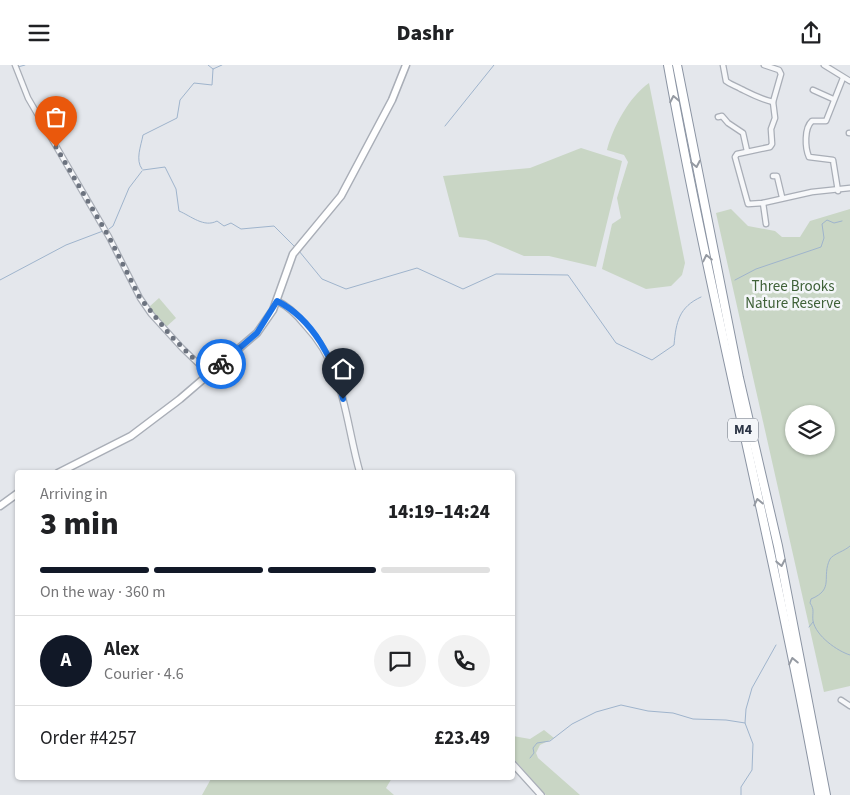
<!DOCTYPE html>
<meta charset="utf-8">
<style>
:root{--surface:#fff;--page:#f2f2f2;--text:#202124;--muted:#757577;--line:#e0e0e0;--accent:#111827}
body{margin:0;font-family:"Source Sans 3",sans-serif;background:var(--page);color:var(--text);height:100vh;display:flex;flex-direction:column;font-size:19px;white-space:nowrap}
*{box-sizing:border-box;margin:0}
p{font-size:16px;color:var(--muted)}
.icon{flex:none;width:28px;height:28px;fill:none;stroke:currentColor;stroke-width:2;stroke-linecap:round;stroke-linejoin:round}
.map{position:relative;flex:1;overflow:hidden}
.drawer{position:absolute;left:15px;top:405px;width:500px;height:310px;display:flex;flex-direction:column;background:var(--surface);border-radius:5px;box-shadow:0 1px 4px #0004}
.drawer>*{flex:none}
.buttons{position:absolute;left:785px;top:340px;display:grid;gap:10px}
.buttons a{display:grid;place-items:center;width:50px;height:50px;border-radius:50%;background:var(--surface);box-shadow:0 1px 4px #0004;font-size:25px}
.pin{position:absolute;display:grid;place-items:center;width:42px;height:42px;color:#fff;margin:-51px -21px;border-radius:50% 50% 50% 0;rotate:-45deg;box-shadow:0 0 5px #0007}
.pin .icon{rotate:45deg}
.courier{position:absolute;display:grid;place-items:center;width:50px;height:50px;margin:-25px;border:4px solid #1a73e8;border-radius:50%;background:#fff;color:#222;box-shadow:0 1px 6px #0007}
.headline em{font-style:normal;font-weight:800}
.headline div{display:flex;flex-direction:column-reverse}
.headline{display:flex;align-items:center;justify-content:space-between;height:85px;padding:0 25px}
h1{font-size:32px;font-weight:800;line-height:38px}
.bar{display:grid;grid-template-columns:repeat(4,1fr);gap:8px 5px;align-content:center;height:60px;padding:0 25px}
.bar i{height:6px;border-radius:4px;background:var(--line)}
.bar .on{background:var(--accent)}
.bar p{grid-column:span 4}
.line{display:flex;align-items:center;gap:12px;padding:0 25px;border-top:1px solid var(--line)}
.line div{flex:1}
.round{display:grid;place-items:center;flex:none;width:52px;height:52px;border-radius:26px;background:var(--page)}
header{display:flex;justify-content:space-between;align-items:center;height:65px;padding:0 25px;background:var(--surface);font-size:22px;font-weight:800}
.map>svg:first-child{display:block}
.green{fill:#c9d6c5;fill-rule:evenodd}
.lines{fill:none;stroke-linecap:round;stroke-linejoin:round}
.stream{stroke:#9fb4cc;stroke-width:1}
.minor-casing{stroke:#a9aeb7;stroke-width:7}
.tertiary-casing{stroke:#a9aeb7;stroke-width:8}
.secondary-casing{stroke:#a9aeb7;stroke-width:9}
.motorway-casing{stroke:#8b94a3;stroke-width:10}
.minor{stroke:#f7f8fa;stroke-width:4.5}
.tertiary{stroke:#f7f8fa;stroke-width:5.5}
.secondary{stroke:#fff;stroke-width:6}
.motorway{stroke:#fff;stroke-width:8}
.oneway{stroke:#959aa2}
.done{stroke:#6c737f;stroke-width:5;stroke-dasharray:0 9}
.route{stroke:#1a73e8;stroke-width:6}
.labels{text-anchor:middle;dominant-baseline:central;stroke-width:5;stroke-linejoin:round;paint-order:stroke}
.shield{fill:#f4f6f9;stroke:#676e7b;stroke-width:1}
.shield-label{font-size:14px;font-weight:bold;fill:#2b3445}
.park-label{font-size:15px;fill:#3f6138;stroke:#f4f6f9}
</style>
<header><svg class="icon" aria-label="menu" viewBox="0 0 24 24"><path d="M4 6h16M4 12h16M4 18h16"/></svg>Dashr<svg class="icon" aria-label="share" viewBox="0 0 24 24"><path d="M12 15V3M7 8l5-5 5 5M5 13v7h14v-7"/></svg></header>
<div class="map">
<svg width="850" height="730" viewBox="0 0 850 730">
<rect width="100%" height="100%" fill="#e4e7ec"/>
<g class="green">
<path d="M649,18L685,198L682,210L671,221L646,224L602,204L612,159L621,153L617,133L628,97L624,90L607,85C613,62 629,32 649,18Z"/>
<polygon points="581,83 622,96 596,202 549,191 524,191 486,175 459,172 443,111 530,103"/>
<path d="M731,144L748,161L775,166L782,172H800L810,156L850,144V621L824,627L716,148ZM794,349H826V381H794Z"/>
<polygon points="159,233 176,253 166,262 149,242"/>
<polygon points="544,665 554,673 540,680 536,688 538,693 580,730 546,730 513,693 513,671 530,674"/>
<polygon points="212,712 392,713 386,723 394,730 202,730"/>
</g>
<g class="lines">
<g class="stream">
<polyline points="208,0 213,4"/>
<polyline points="18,2 25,0"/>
<polyline points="445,61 494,0"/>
<path d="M142,104C135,95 141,81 143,70L177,53L180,35L194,18L212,20L213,4L222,0"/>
<path d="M143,105L165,102L176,124L179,146C191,151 204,163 217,156L224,161L231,158L241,164L274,161L295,182"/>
<polyline points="109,164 113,161 129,123 142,106"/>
<path d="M299,186L322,214L346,224L417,203L463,224L496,209L568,210L616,278L652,295L674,280C676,257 679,242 701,232"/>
<polyline points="0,215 66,180 103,166"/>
<polyline points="735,215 756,204 821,182 824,173 822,159 827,155 834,158 842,156"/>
<path d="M850,481C845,486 833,489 830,494C821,512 835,524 811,534L810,538C815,545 812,548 813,556C816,571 837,586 850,590"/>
<polyline points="809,562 813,557"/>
<polyline points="530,693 534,688 533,683 537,678 550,676 572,659 596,647 621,640 648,646 673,648 693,654 726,655 745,658"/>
<polyline points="741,730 741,722 752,705 753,679 745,658 746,644 752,623 776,580"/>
</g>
<defs>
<g id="minor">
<polyline points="15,0 28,33 109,172 140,233 151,249 182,283 209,309"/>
<path d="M723,0L726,16C731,20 736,21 741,24C753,30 760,34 773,37"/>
<polyline points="764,0 779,5 781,9 773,37 775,53 771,64 772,79 770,82 737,89 735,92 748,139 763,138 812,127 850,123"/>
<polyline points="824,0 850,16"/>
<polyline points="813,25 833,34"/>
<polyline points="718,52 722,51 728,58 743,68 747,86"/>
<polyline points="849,68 850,68"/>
<polyline points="773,111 777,111 782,132"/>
<path d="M838,126L833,95L809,92C805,83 804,63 812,56H826L843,13"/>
<polyline points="763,138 766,159"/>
<polyline points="841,635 850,641"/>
</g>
<g id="tertiary">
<path d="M277,236C288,241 298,251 306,261C345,302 345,356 360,408"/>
<polyline points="512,698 541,730"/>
</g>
<g id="secondary">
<polyline points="58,408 131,371 180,334 257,268 273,245 293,189 341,131 392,35 406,0"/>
<polyline points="0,441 18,428"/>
</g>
<g id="motorway">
<path d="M668,0C712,245 775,486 819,730"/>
<polyline points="677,0 739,313 778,481 826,730"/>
</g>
</defs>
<use href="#minor" class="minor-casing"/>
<use href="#tertiary" class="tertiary-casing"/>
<use href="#secondary" class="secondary-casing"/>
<use href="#motorway" class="motorway-casing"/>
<use href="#minor" class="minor"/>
<use href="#tertiary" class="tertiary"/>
<use href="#secondary" class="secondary"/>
<use href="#motorway" class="motorway"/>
</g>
<defs><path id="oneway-chevron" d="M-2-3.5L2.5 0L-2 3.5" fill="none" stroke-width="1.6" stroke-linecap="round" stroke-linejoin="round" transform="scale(1.25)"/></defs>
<g class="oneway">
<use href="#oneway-chevron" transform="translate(674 34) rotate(-101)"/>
<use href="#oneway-chevron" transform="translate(696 99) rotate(79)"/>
<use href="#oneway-chevron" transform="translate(707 193) rotate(-102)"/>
<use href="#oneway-chevron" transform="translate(758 437) rotate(-102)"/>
<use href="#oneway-chevron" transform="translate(781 498) rotate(79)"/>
<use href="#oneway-chevron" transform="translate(793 596) rotate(-102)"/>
</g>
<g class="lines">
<polyline class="done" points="56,82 109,172 140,233 171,271 209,309 221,299"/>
<path class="route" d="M221,299L257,268L277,236C313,254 335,296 343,334"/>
</g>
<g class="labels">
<rect class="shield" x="728" y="353.5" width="30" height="23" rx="4"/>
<g class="shield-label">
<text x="743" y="365">M4</text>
</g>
<g class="park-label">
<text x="793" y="221">Three Brooks<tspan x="793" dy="17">Nature Reserve</tspan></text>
</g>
</g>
</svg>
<div class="buttons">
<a><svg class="icon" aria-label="layers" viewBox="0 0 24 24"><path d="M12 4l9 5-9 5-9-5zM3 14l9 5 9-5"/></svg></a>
</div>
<div class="pin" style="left:56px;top:82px;background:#ea580c"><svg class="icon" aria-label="bag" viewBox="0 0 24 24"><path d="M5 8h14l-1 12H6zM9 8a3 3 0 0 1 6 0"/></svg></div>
<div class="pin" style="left:343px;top:334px;background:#1f2937"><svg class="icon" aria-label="home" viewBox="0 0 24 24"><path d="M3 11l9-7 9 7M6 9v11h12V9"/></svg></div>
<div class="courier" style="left:221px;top:299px"><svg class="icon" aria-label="bike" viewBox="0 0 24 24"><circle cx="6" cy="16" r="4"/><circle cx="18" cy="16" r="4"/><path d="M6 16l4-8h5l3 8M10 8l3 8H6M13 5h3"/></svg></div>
<section class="drawer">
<div class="headline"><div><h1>3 min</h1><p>Arriving in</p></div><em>14:19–14:24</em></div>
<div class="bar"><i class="on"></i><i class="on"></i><i class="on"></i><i></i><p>On the way · 360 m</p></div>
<div class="line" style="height:90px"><b class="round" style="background:var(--accent);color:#fff">A</b><div><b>Alex</b><p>Courier · 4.6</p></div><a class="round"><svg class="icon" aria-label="chat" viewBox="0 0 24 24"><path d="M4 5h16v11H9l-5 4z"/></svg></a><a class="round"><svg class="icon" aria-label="phone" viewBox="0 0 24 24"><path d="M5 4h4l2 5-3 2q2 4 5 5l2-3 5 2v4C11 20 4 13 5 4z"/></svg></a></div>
<div class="line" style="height:65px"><div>Order #4257</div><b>£23.49</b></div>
</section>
</div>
